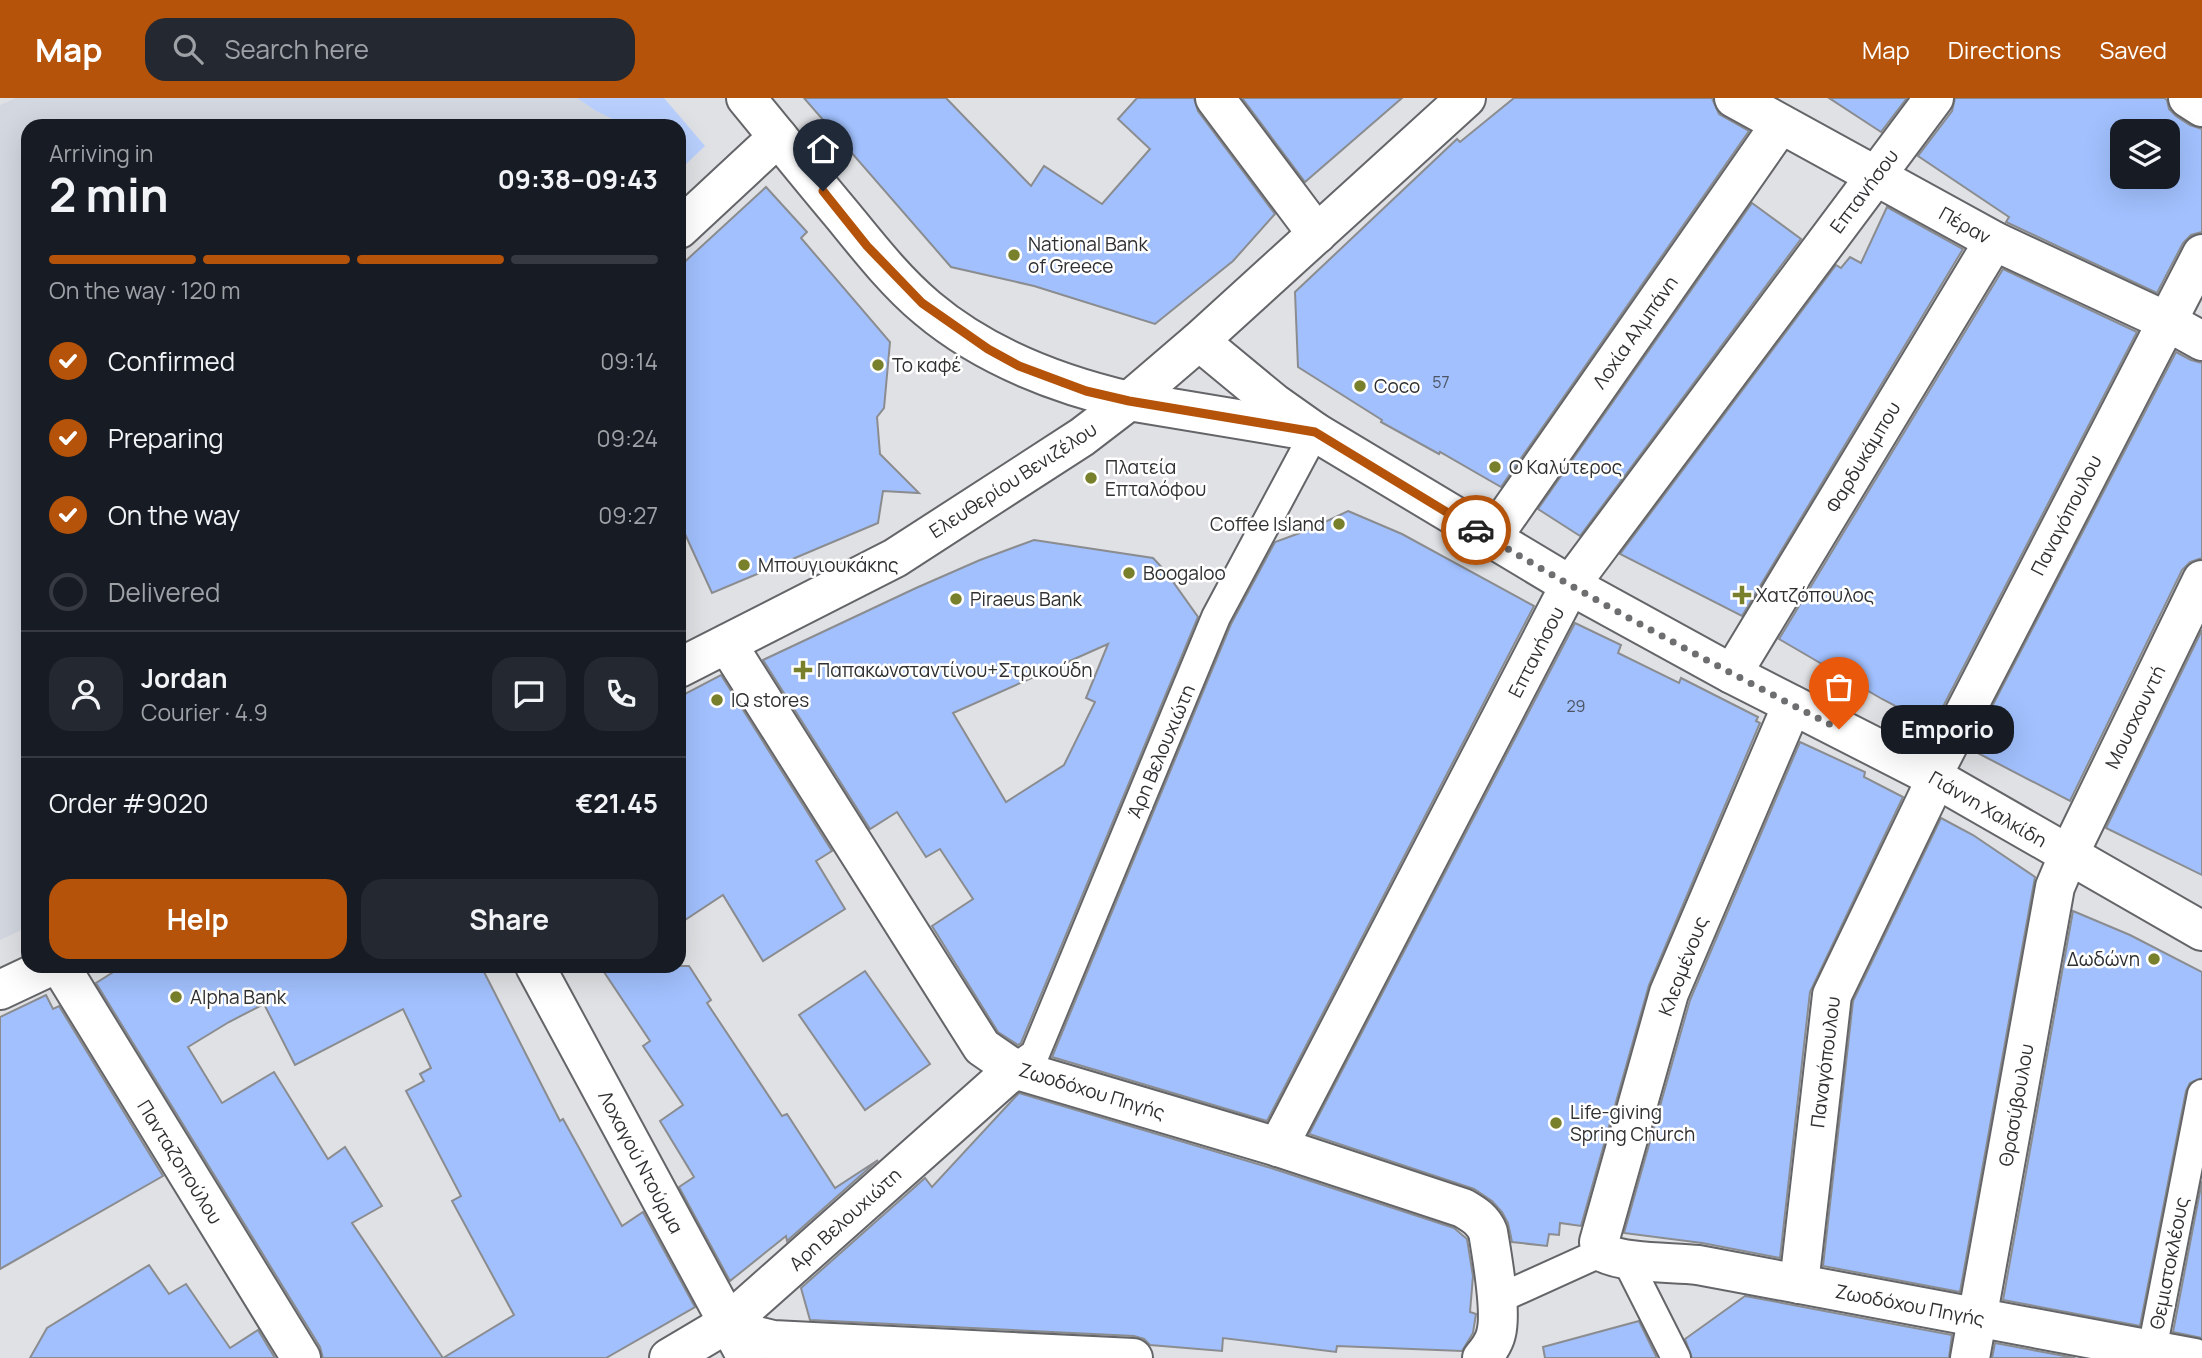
<!DOCTYPE html>
<meta charset="utf-8">
<style>
:root{--surface:#171b24;--page:#242831;--text:#f1f3f6;--muted:#9ea1a6;--line:#363941;--accent:#b45309}
body{margin:0;font-family:Manrope,sans-serif;background:var(--page);color:var(--text);height:100vh;display:flex;flex-direction:column;font-size:26px;white-space:nowrap}
*{box-sizing:border-box;margin:0}
p{font-size:23px;color:var(--muted)}
.icon{flex:none;width:38px;height:38px;fill:none;stroke:currentColor;stroke-width:2;stroke-linecap:round;stroke-linejoin:round}
.map{position:relative;flex:1;overflow:hidden}
.side{position:absolute;left:21px;top:21px;width:665px;height:854px;display:flex;flex-direction:column;background:var(--surface);border-radius:21px;box-shadow:0 7px 28px #0002}
.side>*{flex:none}
.controls{position:absolute;left:2110px;top:21px;display:grid;gap:14px}
.controls a{display:grid;place-items:center;width:70px;height:70px;border-radius:14px;background:var(--surface);box-shadow:0 7px 28px #0002;font-size:35px}
.pin{position:absolute;display:grid;place-items:center;width:60px;height:60px;color:#fff;margin:-72px -30px;border-radius:50% 50% 50% 0;rotate:-45deg;box-shadow:0 0 7px #0007}
.pin .icon{rotate:45deg}
.courier{position:absolute;display:grid;place-items:center;width:70px;height:70px;margin:-35px;border:5px solid #b45309;border-radius:50%;background:#fff;color:#222;box-shadow:0 2px 9px #0007}
.bubble{position:absolute;height:49px;border-radius:21px;background:var(--surface);box-shadow:0 7px 28px #0002;font-size:23px;font-weight:700;line-height:49px;text-align:center}
.headline em{font-style:normal;font-weight:700}
.headline div{display:flex;flex-direction:column-reverse}
.headline{display:flex;align-items:center;justify-content:space-between;height:119px;padding:0 28px}
h1{font-size:46px;font-weight:700;line-height:52px}
.bar{display:grid;grid-template-columns:repeat(4,1fr);gap:10px 7px;align-content:center;height:84px;padding:0 28px}
.bar i{height:9px;border-radius:5px;background:var(--line)}
.bar .current{background:var(--accent)}
.bar p{grid-column:span 4}
.line{display:flex;align-items:center;gap:18px;padding:0 28px;border-top:2px solid var(--line)}
.line div{flex:1}
.round{display:grid;place-items:center;flex:none;width:74px;height:74px;border-radius:21px;background:var(--page)}
ol{padding:0 28px;list-style:none}
li{display:flex;align-items:center;gap:21px;height:77px}
li p{margin-inline-start:auto}
li .icon{padding:7px;border-radius:50%;background:var(--accent);color:#fff;stroke-width:4}
li:last-child{color:var(--muted)}
li i{width:38px;height:38px;border:4px solid var(--line);border-radius:50%}
.primary-button{display:flex;gap:14px;margin-top:auto;padding:14px 28px}
.primary-button a{flex:1;height:80px;border-radius:21px;background:var(--accent);color:#fff;font-size:28px;font-weight:700;line-height:80px;text-align:center}
.primary-button a+a{background:var(--page);color:var(--text)}
header{display:flex;align-items:center;gap:42px;box-sizing:border-box;height:98px;padding:0 35px;background:var(--accent);color:#fff}
header strong{font-size:33px}
nav{display:flex;gap:38px;margin-inline-start:auto;font-size:24px}
.search{width:490px;height:63px;background:var(--page);display:flex;align-items:center;gap:18px;box-sizing:border-box;padding:0 24px;border-radius:21px;color:var(--muted);font-size:26px}
.map>svg:first-child{display:block}
.built{fill:#d2d7e0}
.green{fill:#b9d0fe}
.building{fill:#a1c0fd;stroke:#8b8c8f;stroke-width:2;fill-rule:evenodd}
.lines{fill:none;stroke-linecap:round;stroke-linejoin:round}
.pedestrian-casing{stroke:#646568;stroke-width:32}
.minor-casing{stroke:#646568;stroke-width:42}
.tertiary-casing{stroke:#646568;stroke-width:42}
.secondary-casing{stroke:#646568;stroke-width:42}
.pedestrian{stroke:#fff;stroke-width:28}
.minor{stroke:#fff;stroke-width:38}
.tertiary{stroke:#fff;stroke-width:38}
.secondary{stroke:#fff;stroke-width:38}
.done{stroke:#6d6e70;stroke-width:7;stroke-dasharray:0 12.6}
.route{stroke:#b45309;stroke-width:9}
.poi-dot{fill:#78802b;stroke:#fff;stroke-width:2.5}
.labels{text-anchor:middle;dominant-baseline:central;stroke-width:5;stroke-linejoin:round;paint-order:stroke}
.number-label{font-size:16px;fill:#4c5464}
.street-label{font-size:19px;fill:#2f3031;stroke:#fff}
.poi-label{font-size:19px;fill:#2f3031;stroke:#fff;text-anchor:start}
</style>
<header>
<strong>Map</strong>
<div class="search"><svg class="icon" aria-label="search" viewBox="0 0 24 24"><circle cx="10" cy="10" r="6"/><path d="M15 15l6 6"/></svg>Search here</div>
<nav><a>Map</a><a>Directions</a><a>Saved</a></nav>
</header>
<div class="map">
<svg width="2202" height="1260" viewBox="0 0 2202 1260">
<rect width="100%" height="100%" fill="#e0e1e4"/>
<polygon class="built" points="16,0 577,0 596,13 627,28 28,28 28,829 0,842 0,7"/>
<polygon class="green" points="577,0 664,0 705,48 686,66 679,58 679,28 627,28 596,13"/>
<g class="building">
<polygon points="804,0 946,0 1031,88 1044,68 1102,106 1150,51 1118,21 1137,0 1194,0 1198,13 1275,116 1233,163 1155,226 1034,188 951,169"/>
<polygon points="1242,0 1402,0 1305,84"/>
<polygon points="1514,0 1712,0 1719,16 1749,33 1501,389 1440,354 1439,356 1381,324 1382,322 1298,269 1295,194 1457,41 1460,44"/>
<polygon points="1829,0 1907,0 1881,34"/>
<path d="M1955,0H2164L2167,2L2169,11L2176,18L2190,27L2202,31V134L2191,137L2183,145L2157,195L2006,124L2009,119L1918,58L1952,13ZM2123,33H2168V79H2123Z"/>
<polygon points="766,89 807,134 801,140 890,244 884,310 877,319 880,356 919,395 883,393 878,425 712,495 679,423 679,169"/>
<polygon points="1752,105 1801,141 1580,438 1538,411"/>
<polygon points="1887,109 1963,151 1742,518 1620,456 1836,167 1841,170 1850,159 1861,165"/>
<polygon points="2003,171 2137,234 1933,628 1882,601 1779,541"/>
<polygon points="2176,254 2191,262 2202,265 2202,460 2190,464 2182,472 2070,703 1970,651"/>
<polygon points="1348,413 1402,436 1534,508 1267,1023 1052,959 1231,526 1275,444 1308,432"/>
<path d="M1034,442L1153,460L1166,474L1198,519L1021,945L1018,947L998,934L932,828L973,801L940,751L926,759L897,714L870,731L763,562L916,490L980,462ZM1108,546L1086,600L1095,604L1064,667L1006,704L953,615Z"/>
<polygon points="1575,525 1621,547 1618,555 1679,585 1681,580 1758,619 1756,623 1760,625 1649,887 1581,1128 1560,1125 1559,1137 1549,1136 1547,1148 1512,1144 1508,1125 1502,1114 1492,1103 1474,1091 1309,1036"/>
<polygon points="2202,532 2202,777 2106,730"/>
<polygon points="721,577 832,753 816,763 845,811 763,863 723,797 679,826 679,599"/>
<polygon points="1800,644 1865,674 1864,679 1903,699 1810,894 1780,1160 1702,1145 1624,1135 1690,902"/>
<polygon points="1941,720 1973,737 2035,779 1960,1194 1823,1168 1853,903"/>
<polygon points="2073,813 2130,837 2202,874 2202,980 2190,985 2186,993 2140,1228 2003,1202"/>
<path d="M123,868H481L560,1023L563,1021L622,1128L643,1114L695,1209L606,1260H323L320,1249L96,885ZM264,906L295,967L403,911L431,970L420,976L424,983L406,993L461,1098L452,1103L514,1217L443,1260L352,1125L382,1108L345,1049L328,1061L274,974L222,1005L188,949L229,924Z"/>
<polygon points="600,868 689,868 711,902 707,905 782,1018 787,1016 835,1090 878,1062 787,1143 786,1138 730,1183 679,1089 694,1079 660,1023 683,1007 643,948 650,943"/>
<polygon points="865,873 930,966 865,1012 799,917"/>
<polygon points="46,897 53,911 59,908 163,1078 0,1171 0,919"/>
<polygon points="1019,995 1271,1070 1454,1130 1467,1141 1473,1178 1470,1214 1476,1216 1473,1235 1462,1253 1337,1248 1336,1254 1223,1240 1222,1253 1150,1247 1144,1241 1134,1238 810,1222 801,1190 925,1080 932,1089"/>
<polygon points="2202,1083 2202,1240 2173,1234"/>
<polygon points="149,1167 169,1196 186,1186 230,1250 258,1232 275,1260 30,1260 47,1230"/>
<polygon points="1745,1198 1952,1237 1949,1260 1692,1260 1685,1241"/>
<polygon points="1639,1223 1657,1260 1545,1260 1543,1249"/>
<polygon points="1995,1245 2075,1260 1992,1260"/>
</g>
<g class="lines">
<defs>
<g id="pedestrian">
<polyline points="1014,971 1035,956 1216,519 1315,334"/>
<polyline points="1626,1161 1676,1260"/>
<polyline points="1496,1202 1602,1154"/>
<polyline points="2152,1252 2202,996"/>
</g>
<g id="minor">
<polyline points="1215,0 1317,136"/>
<polyline points="1734,0 1994,143 2166,223 2202,243"/>
<polyline points="2188,0 2202,9"/>
<polyline points="679,131 778,39"/>
<polyline points="1491,441 1780,27"/>
<path d="M727,546L982,949L1014,971L1278,1049L1463,1110C1475,1117 1483,1122 1488,1134C1492,1158 1502,1214 1496,1236C1494,1245 1488,1253 1482,1260"/>
<polyline points="1732,576 1994,143"/>
<path d="M1792,607L1669,895L1599,1144L1602,1154C1625,1166 1670,1164 1698,1167L2194,1260"/>
<polyline points="1932,678 2202,156"/>
<polyline points="60,868 301,1260"/>
<polyline points="535,868 747,1260"/>
<polyline points="1278,1049 1570,487 1934,0"/>
<polyline points="1799,1186 1832,897 1936,681"/>
<polyline points="728,1225 757,1238 773,1242 1133,1260"/>
<polyline points="669,1260 728,1225 1014,971"/>
<polyline points="1970,1260 2055,789 2069,756 2202,482"/>
</g>
<polyline id="tertiary" points="1129,303 1315,334 1570,487 1732,576 1932,678 2202,833"/>
<g id="secondary">
<path d="M746,0C779,40 811,80 844,119C870,151 896,184 927,210C985,259 1056,286 1129,303"/>
<polyline points="1199,243 1274,305 1315,334"/>
<polyline points="679,570 895,460 1082,339 1129,303 1199,243 1466,0"/>
<polyline points="0,892 51,868"/>
</g>
</defs>
<use href="#pedestrian" class="pedestrian-casing"/>
<use href="#minor" class="minor-casing"/>
<use href="#tertiary" class="tertiary-casing"/>
<use href="#secondary" class="secondary-casing"/>
<use href="#pedestrian" class="pedestrian"/>
<use href="#minor" class="minor"/>
<use href="#tertiary" class="tertiary"/>
<use href="#secondary" class="secondary"/>
</g>
<g class="lines">
<path class="done" d="M1476,432C1594,503 1716,568 1839,631"/>
<polyline class="route" points="823,93 867,148 922,205 988,251 1019,268 1086,293 1129,303 1315,334 1476,432"/>
</g>
<g class="poi-dot">
<circle cx="1014" cy="157" r="7"/>
<circle cx="878" cy="267" r="7"/>
<circle cx="1360" cy="288" r="7"/>
<circle cx="1495" cy="369" r="7"/>
<circle cx="1091" cy="380" r="7"/>
<circle cx="1339" cy="426" r="7"/>
<circle cx="744" cy="467" r="7"/>
<circle cx="1129" cy="475" r="7"/>
<path d="M1738.5 486.5h7v7h7v7h-7v7h-7v-7h-7v-7h7z"/>
<circle cx="956" cy="501" r="7"/>
<path d="M799.5 561.5h7v7h7v7h-7v7h-7v-7h-7v-7h7z"/>
<circle cx="717" cy="602" r="7"/>
<circle cx="2154" cy="861" r="7"/>
<circle cx="176" cy="899" r="7"/>
<circle cx="1556" cy="1025" r="7"/>
</g>
<g class="labels">
<g class="number-label">
<text x="1441" y="284">57</text>
<text x="1576" y="608">29</text>
</g>
<g class="street-label">
<text transform="translate(1864 93) rotate(-53)">Επτανήσου</text>
<text transform="translate(1965 127) rotate(29)">Πέραν</text>
<text transform="translate(1635 234) rotate(-55)">Λοχία Αλμπάνη</text>
<text transform="translate(1863 359) rotate(-59)">Φαρδυκάμπου</text>
<text transform="translate(1013 382) rotate(-33)">Ελευθερίου Βενιζέλου</text>
<text transform="translate(2066 417) rotate(-63)">Παναγόπουλου</text>
<text transform="translate(1536 554) rotate(-63)">Επτανήσου</text>
<text transform="translate(2135 619) rotate(-64)">Μουσχουντή</text>
<text transform="translate(1161 653) rotate(-67)">Άρη Βελουχιώτη</text>
<text transform="translate(1988 711) rotate(30)">Γιάννη Χαλκίδη</text>
<text transform="translate(1683 868) rotate(-69)">Κλεομένους</text>
<text transform="translate(1825 964) rotate(-83)">Παναγόπουλου</text>
<text transform="translate(1092 993) rotate(17)">Ζωοδόχου Πηγής</text>
<text transform="translate(2016 1007) rotate(-80)">Θρασύβουλου</text>
<text transform="translate(180 1064) rotate(58)">Πανταζοπούλου</text>
<text transform="translate(641 1064) rotate(62)">Λοχαγού Ντούρμα</text>
<text transform="translate(845 1121) rotate(-42)">Αρη Βελουχιώτη</text>
<text transform="translate(2169 1165) rotate(-79)">Θεμιστοκλέους</text>
<text transform="translate(1910 1207) rotate(11)">Ζωοδόχου Πηγής</text>
</g>
<g class="poi-label">
<text x="1028" y="146">National Bank<tspan x="1028" dy="22">of Greece</tspan></text>
<text x="892" y="267">Το καφέ</text>
<text x="1374" y="288">Coco</text>
<text x="1105" y="369">Πλατεία<tspan x="1105" dy="22">Επταλόφου</tspan></text>
<text x="1509" y="369">Ο Καλύτερος</text>
<text x="1325" y="426" text-anchor="end">Coffee Island</text>
<text x="758" y="467">Μπουγιουκάκης</text>
<text x="1143" y="475">Boogaloo</text>
<text x="1756" y="497">Χατζόπουλος</text>
<text x="970" y="501">Piraeus Bank</text>
<text x="817" y="572">Παπακωνσταντίνου+Στρικούδη</text>
<text x="731" y="602">IQ stores</text>
<text x="2140" y="861" text-anchor="end">Δωδώνη</text>
<text x="190" y="899">Alpha Bank</text>
<text x="1570" y="1014">Life-giving<tspan x="1570" dy="22">Spring Church</tspan></text>
</g>
</g>
</svg>
<div class="controls">
<a><svg class="icon" aria-label="layers" viewBox="0 0 24 24"><path d="M12 4l9 5-9 5-9-5zM3 14l9 5 9-5"/></svg></a>
</div>
<div class="pin" style="left:1839px;top:631px;background:#ea580c"><svg class="icon" aria-label="bag" viewBox="0 0 24 24"><path d="M5 8h14l-1 12H6zM9 8a3 3 0 0 1 6 0"/></svg></div>
<div class="pin" style="left:823px;top:93px;background:#1f2937"><svg class="icon" aria-label="home" viewBox="0 0 24 24"><path d="M3 11l9-7 9 7M6 9v11h12V9"/></svg></div>
<div class="courier" style="left:1476px;top:432px"><svg class="icon" aria-label="car" viewBox="0 0 24 24"><path d="M5 17H2v-5l4-1 3-4h7l3 4 3 1v5h-3M9 17h6M6 11h13"/><circle cx="7" cy="17" r="2"/><circle cx="17" cy="17" r="2"/></svg></div>
<div class="bubble" style="left:1881px;top:607px;width:133px">Emporio</div>
<section class="side">
<div class="headline"><div><h1>2 min</h1><p>Arriving in</p></div><em>09:38–09:43</em></div>
<div class="bar"><i class="current"></i><i class="current"></i><i class="current"></i><i></i><p>On the way · 120 m</p></div>
<ol>
<li><svg class="icon" aria-label="check" viewBox="0 0 24 24"><path d="M5 12l5 5 9-10"/></svg>Confirmed<p>09:14</p></li>
<li><svg class="icon" aria-label="check" viewBox="0 0 24 24"><path d="M5 12l5 5 9-10"/></svg>Preparing<p>09:24</p></li>
<li><svg class="icon" aria-label="check" viewBox="0 0 24 24"><path d="M5 12l5 5 9-10"/></svg>On the way<p>09:27</p></li>
<li><i></i>Delivered</li>
</ol>
<div class="line" style="height:126px"><a class="round"><svg class="icon" aria-label="person" viewBox="0 0 24 24"><circle cx="12" cy="8" r="4"/><path d="M4 21q1-7 8-7t8 7"/></svg></a><div><b>Jordan</b><p>Courier · 4.9</p></div><a class="round"><svg class="icon" aria-label="chat" viewBox="0 0 24 24"><path d="M4 5h16v11H9l-5 4z"/></svg></a><a class="round"><svg class="icon" aria-label="phone" viewBox="0 0 24 24"><path d="M5 4h4l2 5-3 2q2 4 5 5l2-3 5 2v4C11 20 4 13 5 4z"/></svg></a></div>
<div class="line" style="height:91px"><div>Order #9020</div><b>€21.45</b></div>
<div class="primary-button"><a>Help</a><a>Share</a></div>
</section>
</div>
